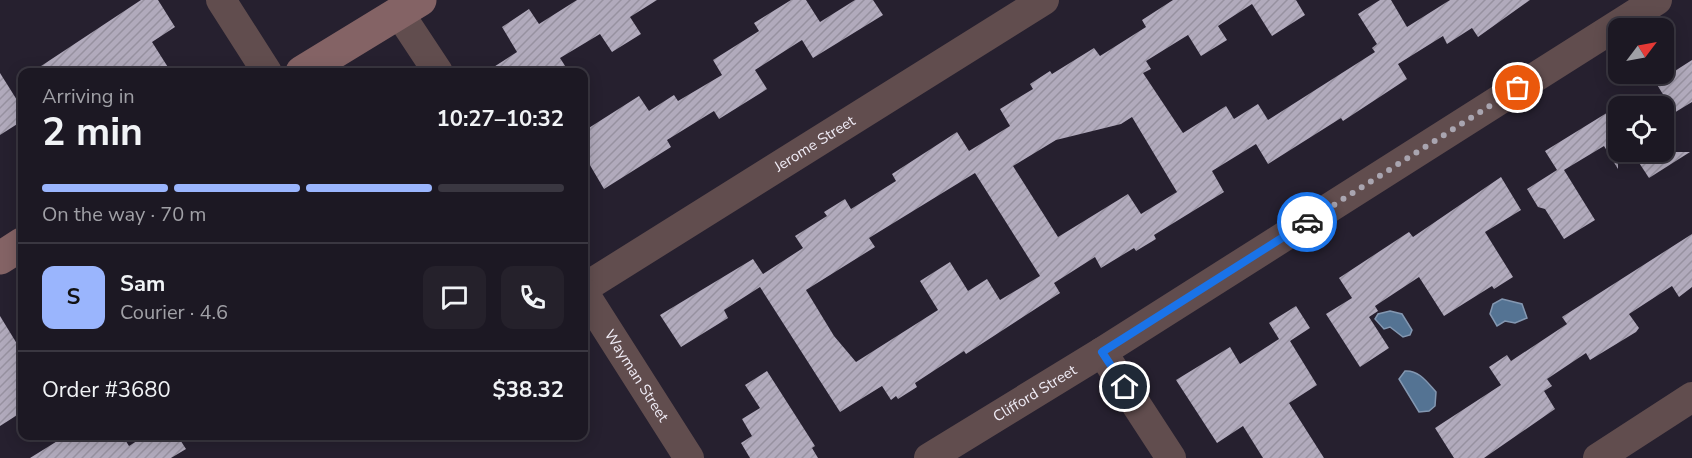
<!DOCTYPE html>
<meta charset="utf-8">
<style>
:root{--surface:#1c1823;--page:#25212b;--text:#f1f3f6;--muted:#a0a0a6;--line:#3a3741;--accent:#9ab5fd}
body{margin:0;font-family:"Nunito Sans",sans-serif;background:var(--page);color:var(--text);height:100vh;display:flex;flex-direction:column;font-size:22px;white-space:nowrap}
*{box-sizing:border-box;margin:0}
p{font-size:20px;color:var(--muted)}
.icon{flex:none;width:33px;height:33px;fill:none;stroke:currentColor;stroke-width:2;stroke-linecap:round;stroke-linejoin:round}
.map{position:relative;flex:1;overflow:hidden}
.drawer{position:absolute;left:18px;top:68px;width:570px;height:372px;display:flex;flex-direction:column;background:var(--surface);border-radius:12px;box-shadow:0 3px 15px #0003,0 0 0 2px var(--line)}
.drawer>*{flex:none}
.needle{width:39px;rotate:58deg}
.controls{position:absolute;left:1608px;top:18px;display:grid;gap:12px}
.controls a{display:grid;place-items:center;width:66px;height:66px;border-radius:12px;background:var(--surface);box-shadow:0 3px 15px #0003,0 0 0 2px var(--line);font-size:30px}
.pin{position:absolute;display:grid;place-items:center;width:51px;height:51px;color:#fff;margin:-26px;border:3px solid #fff;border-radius:50%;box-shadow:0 2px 6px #0007}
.courier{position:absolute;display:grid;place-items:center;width:60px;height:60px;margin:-30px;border:4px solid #1a73e8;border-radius:50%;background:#fff;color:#222;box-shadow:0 2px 8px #0007}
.head em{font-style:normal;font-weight:700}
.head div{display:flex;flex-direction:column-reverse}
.head{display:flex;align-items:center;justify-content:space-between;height:102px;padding:0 24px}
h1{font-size:39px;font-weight:700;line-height:45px}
.bar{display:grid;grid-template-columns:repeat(4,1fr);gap:9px 6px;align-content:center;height:72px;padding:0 24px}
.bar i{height:8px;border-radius:4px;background:var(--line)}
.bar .current{background:var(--accent)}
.bar p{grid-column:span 4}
.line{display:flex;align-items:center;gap:15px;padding:0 24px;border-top:2px solid var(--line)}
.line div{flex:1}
.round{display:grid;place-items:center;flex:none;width:63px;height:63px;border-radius:12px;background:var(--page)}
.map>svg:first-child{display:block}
.water{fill:#547393;stroke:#8397b1;stroke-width:1.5}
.building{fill:url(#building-hatch);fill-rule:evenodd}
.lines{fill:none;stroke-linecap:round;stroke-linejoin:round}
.street{stroke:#614d4e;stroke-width:30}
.secondary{stroke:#846365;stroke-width:33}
.done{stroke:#a9a5b0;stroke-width:6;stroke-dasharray:0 10.8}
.route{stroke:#1a73e8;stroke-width:8}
.labels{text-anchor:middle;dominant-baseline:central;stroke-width:6;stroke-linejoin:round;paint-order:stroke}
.street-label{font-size:15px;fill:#f0ecf6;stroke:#1d1725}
</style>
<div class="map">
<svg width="1692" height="458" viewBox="0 0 1692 458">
<defs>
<pattern id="building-hatch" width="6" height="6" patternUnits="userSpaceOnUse" patternTransform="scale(1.5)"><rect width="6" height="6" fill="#b1aabc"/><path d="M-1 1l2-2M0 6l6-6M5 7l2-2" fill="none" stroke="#9791a0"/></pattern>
</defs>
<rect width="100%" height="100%" fill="#26202f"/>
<g class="water">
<polygon points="1502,299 1522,304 1527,318 1515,323 1505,321 1497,326 1490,314 1493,304"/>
<polygon points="1390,311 1402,314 1412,330 1410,335 1403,337 1390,327 1384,329 1375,319 1378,314"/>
<path d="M1405,371C1419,370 1427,382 1436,392L1435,406L1429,411L1419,412L1399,379Z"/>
</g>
<g class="building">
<polygon points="141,0 158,0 175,27 152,42 171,72 32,72"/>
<polygon points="577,0 657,0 630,17 641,34 612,52 600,34 560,58 569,72 486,72 517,52 502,27 529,9 539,24"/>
<polygon points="791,0 806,0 820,22 855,0 873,0 883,15 813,58 802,40 755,70 767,89 719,119 714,111 667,140 671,147 604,189 584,155 584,131 639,96 649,111 674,95 678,101 722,75 713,60 759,31 754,23"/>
<path d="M1173,0H1296L1305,15L1272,36L1252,4L1218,26L1227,40L1201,56L1188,35L1146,61L1151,69L1143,73L1183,133L1226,106L1234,119L1258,104L1268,120L1375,52L1372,48L1377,44L1358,14L1380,0H1391L1407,27L1450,0H1530L1478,37L1472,28L1447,44L1443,36L1398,64L1407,79L1343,121L1341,118L1268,164L1256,144L1212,171L1224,192L1154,235L1156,239L1136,251L1134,248L1101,268L1095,257L1054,283L1060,293L966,354L964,351L915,383L917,387L898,399L896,396L891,400L882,386L840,412L760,287L724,310L728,318L681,347L660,315L753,259L763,274L803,248L795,236L827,216L824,212L845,199L851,209L896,181L892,174L957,132L969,151L1010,126L1000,109L1033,89L1030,84L1050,71L1052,74L1094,48L1100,56L1146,27L1142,20ZM1132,117L1177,192L1141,214L1128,194L1058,237L1013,166L1056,140L1121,124ZM975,173L1040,276L1000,300L987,279L968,291L950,262L920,281L938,310L856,362L834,336L806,290L875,247L869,238Z"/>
<polygon points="1692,60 1692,102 1664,119 1664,96 1656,83"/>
<polygon points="0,73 22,108 22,121 0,135"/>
<polygon points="1618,106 1618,169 1604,146 1564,170 1595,220 1564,239 1545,209 1538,207 1527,189 1557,170 1545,151"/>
<polygon points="1632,152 1690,152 1649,178"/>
<polygon points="1501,177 1521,210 1485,232 1513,277 1494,289 1492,286 1444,316 1419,277 1375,306 1378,311 1369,317 1389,348 1360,367 1326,314 1352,298 1339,278 1409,232 1413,237"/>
<polygon points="1692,234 1692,287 1679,297 1672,286 1629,314 1639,328 1636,332 1590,360 1586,353 1547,379 1552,386 1544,391 1555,409 1484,458 1454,458 1435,428 1501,385 1489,367 1507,355 1511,361 1567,324 1562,317"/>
<polygon points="1296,306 1310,328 1290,341 1317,385 1289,403 1324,458 1263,458 1243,426 1217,443 1176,380 1230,347 1240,364 1279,339 1269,323"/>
<polygon points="0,316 22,352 22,412 0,426"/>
<polygon points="767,371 815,446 812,448 818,458 750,458 741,443 752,436 742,419 760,408 745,385"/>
<polygon points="67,435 122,435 129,446 146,435 177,435 186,449 171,458 30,458"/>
</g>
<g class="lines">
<g class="street">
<polyline points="221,0 267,72"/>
<polyline points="399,13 438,72"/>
<path id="s1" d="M584,288L1044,0"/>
<path id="s2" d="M584,293L689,458"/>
<polyline points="1102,352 1171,458"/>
<path id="s3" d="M929,458L1102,352L1657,0"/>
<polyline points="1598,458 1692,397"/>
</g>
<g class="secondary">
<polyline points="302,72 420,0"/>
<polyline points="0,258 22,244"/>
</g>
</g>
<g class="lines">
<polyline class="done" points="1307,222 1518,88"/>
<polyline class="route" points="1125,387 1102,352 1307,222"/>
</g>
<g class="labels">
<g class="street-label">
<text stroke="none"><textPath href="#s1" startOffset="272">Jerome Street</textPath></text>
<text stroke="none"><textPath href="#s2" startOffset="98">Wayman Street</textPath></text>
<text stroke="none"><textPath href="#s3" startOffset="124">Clifford Street</textPath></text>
</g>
</g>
</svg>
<div class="controls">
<a><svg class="needle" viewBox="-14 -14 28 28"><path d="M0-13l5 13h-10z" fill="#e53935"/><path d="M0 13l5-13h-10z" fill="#a0a0a6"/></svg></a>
<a><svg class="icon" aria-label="locate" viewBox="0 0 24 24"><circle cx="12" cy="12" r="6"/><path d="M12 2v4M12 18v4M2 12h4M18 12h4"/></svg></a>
</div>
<div class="pin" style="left:1518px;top:88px;background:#ea580c"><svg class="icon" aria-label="bag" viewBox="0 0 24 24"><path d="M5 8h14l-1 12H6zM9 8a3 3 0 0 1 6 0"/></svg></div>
<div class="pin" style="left:1125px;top:387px;background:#1f2937"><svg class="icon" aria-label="home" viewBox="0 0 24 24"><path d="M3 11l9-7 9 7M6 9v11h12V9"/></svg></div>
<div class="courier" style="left:1307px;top:222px"><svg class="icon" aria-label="car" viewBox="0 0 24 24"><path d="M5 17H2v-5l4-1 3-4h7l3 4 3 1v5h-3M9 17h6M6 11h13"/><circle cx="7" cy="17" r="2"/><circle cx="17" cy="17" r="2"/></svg></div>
<section class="drawer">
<div class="head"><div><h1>2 min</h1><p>Arriving in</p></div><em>10:27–10:32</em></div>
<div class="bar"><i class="current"></i><i class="current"></i><i class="current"></i><i></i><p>On the way · 70 m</p></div>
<div class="line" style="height:108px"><b class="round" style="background:var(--accent);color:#111">S</b><div><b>Sam</b><p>Courier · 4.6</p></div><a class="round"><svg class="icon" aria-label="chat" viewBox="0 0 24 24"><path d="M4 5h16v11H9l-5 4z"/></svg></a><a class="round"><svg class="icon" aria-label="phone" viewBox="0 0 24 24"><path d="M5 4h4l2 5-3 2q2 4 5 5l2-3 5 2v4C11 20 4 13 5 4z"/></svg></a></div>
<div class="line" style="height:78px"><div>Order #3680</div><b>$38.32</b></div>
</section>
</div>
